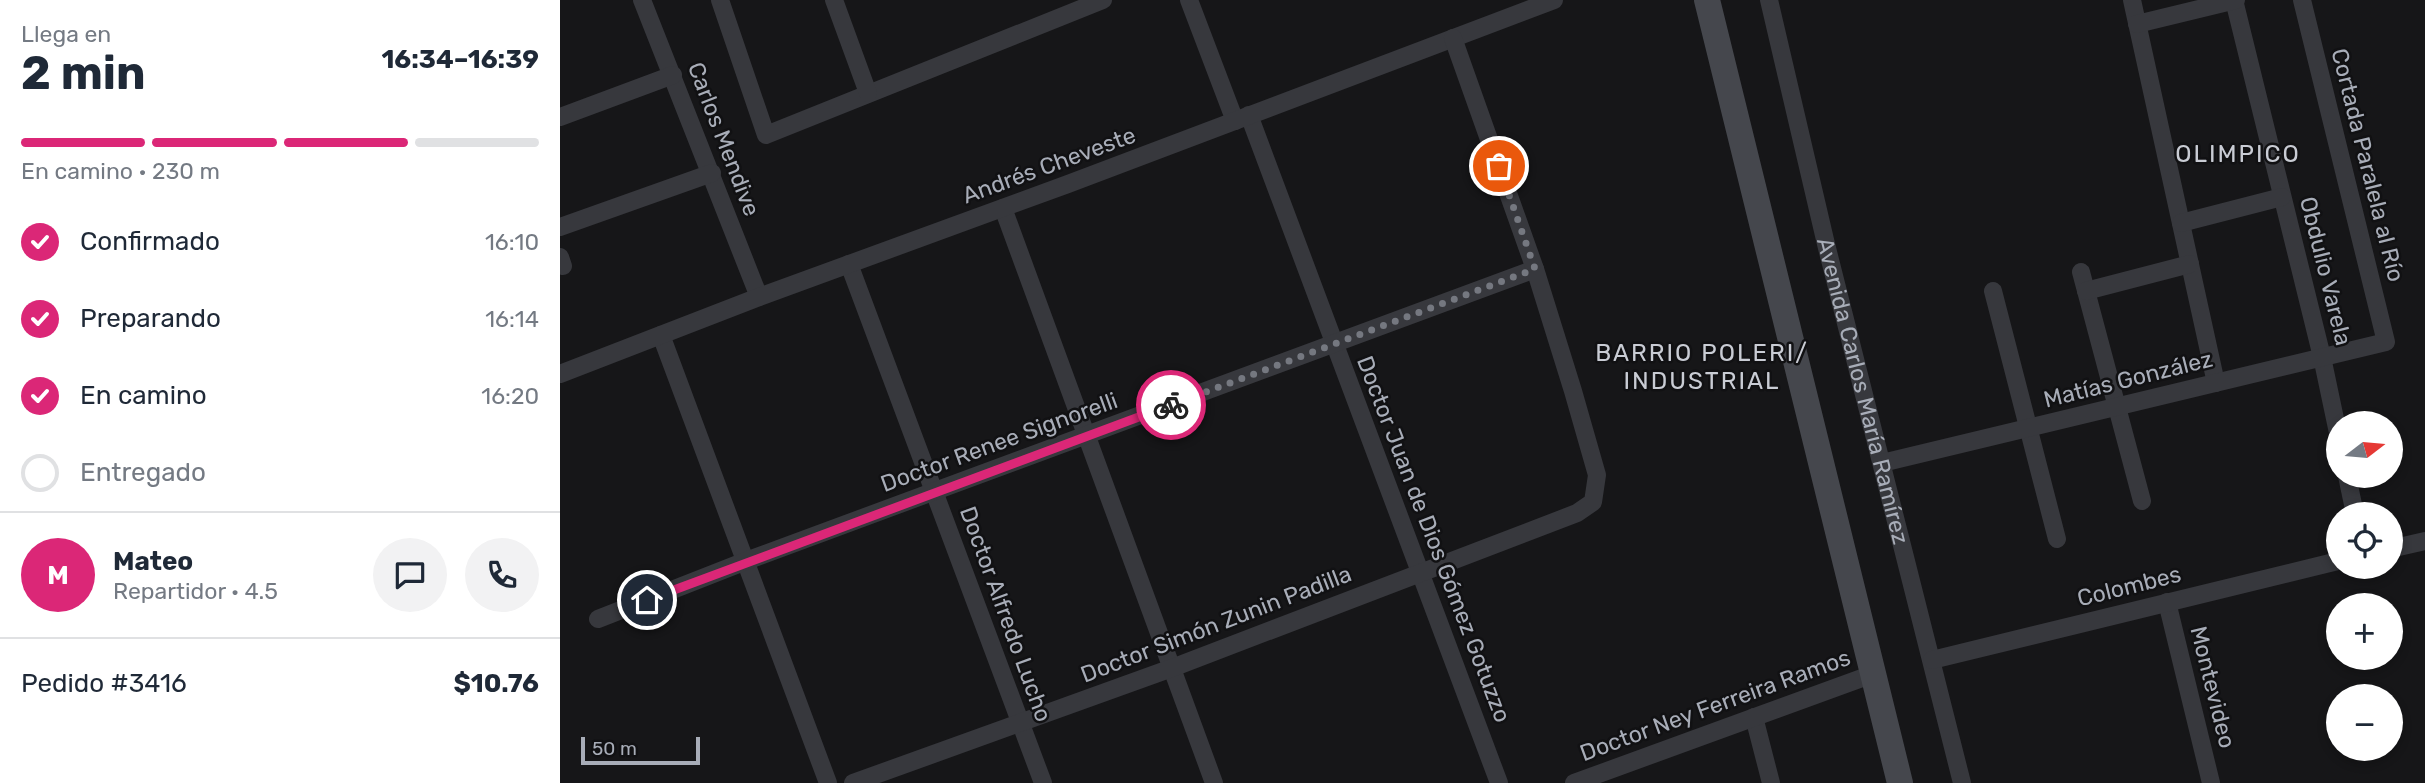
<!DOCTYPE html>
<html lang="es">
<meta charset="utf-8">
<style>
:root{--surface:#fff;--page:#f2f2f3;--text:#1f2937;--muted:#747a83;--line:#e0e1e3;--accent:#db2777}
body{margin:0;font-family:Rubik,sans-serif;background:var(--page);color:var(--text);height:100vh;display:flex;flex-direction:column;font-size:26px;white-space:nowrap}
*{box-sizing:border-box;margin:0}
p{font-size:23px;color:var(--muted)}
.icon{flex:none;width:38px;height:38px;fill:none;stroke:currentColor;stroke-width:2;stroke-linecap:round;stroke-linejoin:round}
.map{position:relative;flex:1;overflow:hidden}
.panel{display:flex;flex-direction:column;background:var(--surface);width:560px}
.panel>*{flex:none}
.needle{width:46px;rotate:74deg}
.fabs{position:absolute;left:1766px;top:411px;display:grid;gap:14px}
.fabs a{display:grid;place-items:center;width:77px;height:77px;border-radius:50%;background:var(--surface);box-shadow:0 4px 10px #0003;font-size:35px}
.scale{position:absolute;left:21px;bottom:18px;width:119px;box-sizing:border-box;padding-left:7px;border:4px solid #a8adb8;border-top:0;font-size:19px;line-height:24px;white-space:nowrap;color:#a8adb8;-webkit-text-stroke:5px #111113;paint-order:stroke}
.pin{position:absolute;display:grid;place-items:center;width:60px;height:60px;color:#fff;margin:-30px;border:4px solid #fff;border-radius:50%;box-shadow:0 2px 7px #0007}
.courier{position:absolute;display:grid;place-items:center;width:70px;height:70px;margin:-35px;border:5px solid #db2777;border-radius:50%;background:#fff;color:#222;box-shadow:0 2px 9px #0007}
.summary em{font-style:normal;font-weight:700}
.summary div{display:flex;flex-direction:column-reverse}
.summary{display:flex;align-items:center;justify-content:space-between;height:119px;padding:0 21px}
h1{font-size:46px;font-weight:700;line-height:52px}
.bar{display:grid;grid-template-columns:repeat(4,1fr);gap:10px 7px;align-content:center;height:84px;padding:0 21px}
.bar i{height:9px;border-radius:5px;background:var(--line)}
.bar .current{background:var(--accent)}
.bar p{grid-column:span 4}
.line{display:flex;align-items:center;gap:18px;padding:0 21px;border-top:2px solid var(--line)}
.line div{flex:1}
.round{display:grid;place-items:center;flex:none;width:74px;height:74px;border-radius:37px;background:var(--page)}
ol{padding:0 21px;list-style:none}
li{display:flex;align-items:center;gap:21px;height:77px}
li p{margin-inline-start:auto}
li .icon{padding:7px;border-radius:50%;background:var(--accent);color:#fff;stroke-width:4}
li:last-child{color:var(--muted)}
li i{width:38px;height:38px;border:4px solid var(--line);border-radius:50%}
main{display:flex;flex:1;min-height:0}
.map>svg:first-child{display:block}
.lines{fill:none;stroke-linecap:round;stroke-linejoin:round}
.street{stroke:#37383d;stroke-width:18}
.secondary{stroke:#45474d;stroke-width:26}
.done{stroke:#757880;stroke-width:7;stroke-dasharray:0 12.6}
.route{stroke:#db2777;stroke-width:9}
.labels{text-anchor:middle;dominant-baseline:central;stroke-width:5;stroke-linejoin:round;paint-order:stroke}
.street-label{font-size:23px;fill:#a8adb8;stroke:#111113}
.neighbourhood-label{font-size:24px;letter-spacing:2px;fill:#c9ccd4;stroke:#111113}
</style>
<main>
<section class="panel">
<div class="summary"><div><h1>2 min</h1><p>Llega en</p></div><em>16:34–16:39</em></div>
<div class="bar"><i class="current"></i><i class="current"></i><i class="current"></i><i></i><p>En camino · 230 m</p></div>
<ol>
<li><svg class="icon" aria-label="check" viewBox="0 0 24 24"><path d="M5 12l5 5 9-10"/></svg>Confirmado<p>16:10</p></li>
<li><svg class="icon" aria-label="check" viewBox="0 0 24 24"><path d="M5 12l5 5 9-10"/></svg>Preparando<p>16:14</p></li>
<li><svg class="icon" aria-label="check" viewBox="0 0 24 24"><path d="M5 12l5 5 9-10"/></svg>En camino<p>16:20</p></li>
<li><i></i>Entregado</li>
</ol>
<div class="line" style="height:126px"><b class="round" style="background:var(--accent);color:#fff">M</b><div><b>Mateo</b><p>Repartidor · 4.5</p></div><a class="round"><svg class="icon" aria-label="chat" viewBox="0 0 24 24"><path d="M4 5h16v11H9l-5 4z"/></svg></a><a class="round"><svg class="icon" aria-label="phone" viewBox="0 0 24 24"><path d="M5 4h4l2 5-3 2q2 4 5 5l2-3 5 2v4C11 20 4 13 5 4z"/></svg></a></div>
<div class="line" style="height:91px"><div>Pedido #3416</div><b>$10.76</b></div>
</section>
<div class="map">
<svg width="1865" height="783" viewBox="0 0 1865 783">
<rect width="100%" height="100%" fill="#161618"/>
<g class="lines">
<g class="street">
<polyline points="82,0 199,297"/>
<polyline points="160,0 206,135 543,0"/>
<polyline points="274,0 308,93"/>
<polyline points="629,0 675,121"/>
<path id="s1" d="M1209,0L1266,244L1402,783"/>
<polyline points="1572,0 1656,383"/>
<polyline points="1674,0 1762,357 1778,433"/>
<polyline points="1577,24 1676,0"/>
<polyline points="689,115 939,783"/>
<polyline points="0,117 113,75"/>
<polyline points="443,208 654,783"/>
<polyline points="1621,223 1722,197"/>
<polyline points="0,227 152,173"/>
<polyline points="0,257 3,266"/>
<polyline points="289,264 483,783"/>
<polyline points="1521,272 1582,501"/>
<polyline points="1433,291 1497,539"/>
<polyline points="1526,291 1630,264"/>
<polyline points="101,335 268,783"/>
<polyline points="0,374 199,297 508,184 994,0"/>
<polyline points="1322,463 1826,342 1742,0"/>
<polyline points="1787,476 1795,514"/>
<polyline points="1830,549 1865,541"/>
<polyline points="1607,602 1651,783"/>
<polyline points="38,619 186,561 975,269"/>
<polyline points="1372,660 1778,561"/>
<polyline points="1194,717 1211,783"/>
<polyline points="293,783 612,668 1017,513 1033,502 1037,475 1013,391 975,269 893,38"/>
<polyline points="1014,783 1313,674"/>
</g>
<polyline class="secondary" points="1147,0 1340,783"/>
</g>
<g class="lines">
<polyline class="done" points="611,405 975,269 939,166"/>
<polyline class="route" points="87,600 611,405"/>
</g>
<g class="labels">
<g class="street-label">
<text transform="translate(164 139) rotate(69)">Carlos Mendive</text>
<text transform="translate(489 165) rotate(-20)">Andrés Cheveste</text>
<text transform="translate(1808 165) rotate(76)">Cortada Paralela al Río</text>
<text transform="translate(1766 271) rotate(76)">Obdulio Varela</text>
<text transform="translate(1568 379) rotate(-14)">Matías González</text>
<text stroke="none"><textPath href="#s1" startOffset="402">Avenida Carlos María Ramírez</textPath></text>
<text transform="translate(439 442) rotate(-20)">Doctor Renee Signorelli</text>
<text transform="translate(874 539) rotate(69)">Doctor Juan de Dios Gómez Gotuzzo</text>
<text transform="translate(1569 586) rotate(-14)">Colombes</text>
<text transform="translate(446 614) rotate(70)">Doctor Alfredo Lucho</text>
<text transform="translate(656 624) rotate(-21)">Doctor Simón Zunin Padilla</text>
<text transform="translate(1653 687) rotate(76)">Montevideo</text>
<text transform="translate(1155 705) rotate(-20)">Doctor Ney Ferreira Ramos</text>
</g>
<g class="neighbourhood-label">
<text x="1678" y="154">OLIMPICO</text>
<text x="1142" y="353">BARRIO POLERI/<tspan x="1142" dy="28">INDUSTRIAL</tspan></text>
</g>
</g>
</svg>
<div class="fabs">
<a><svg class="needle" viewBox="-14 -14 28 28"><path d="M0-13l5 13h-10z" fill="#e53935"/><path d="M0 13l5-13h-10z" fill="#747a83"/></svg></a>
<a><svg class="icon" aria-label="locate" viewBox="0 0 24 24"><circle cx="12" cy="12" r="6"/><path d="M12 2v4M12 18v4M2 12h4M18 12h4"/></svg></a>
<a>+</a>
<a>−</a>
</div>
<div class="scale">50 m</div>
<div class="pin" style="left:939px;top:166px;background:#ea580c"><svg class="icon" aria-label="bag" viewBox="0 0 24 24"><path d="M5 8h14l-1 12H6zM9 8a3 3 0 0 1 6 0"/></svg></div>
<div class="pin" style="left:87px;top:600px;background:#1f2937"><svg class="icon" aria-label="home" viewBox="0 0 24 24"><path d="M3 11l9-7 9 7M6 9v11h12V9"/></svg></div>
<div class="courier" style="left:611px;top:405px"><svg class="icon" aria-label="bike" viewBox="0 0 24 24"><circle cx="6" cy="16" r="4"/><circle cx="18" cy="16" r="4"/><path d="M6 16l4-8h5l3 8M10 8l3 8H6M13 5h3"/></svg></div>
</div>
</main>
